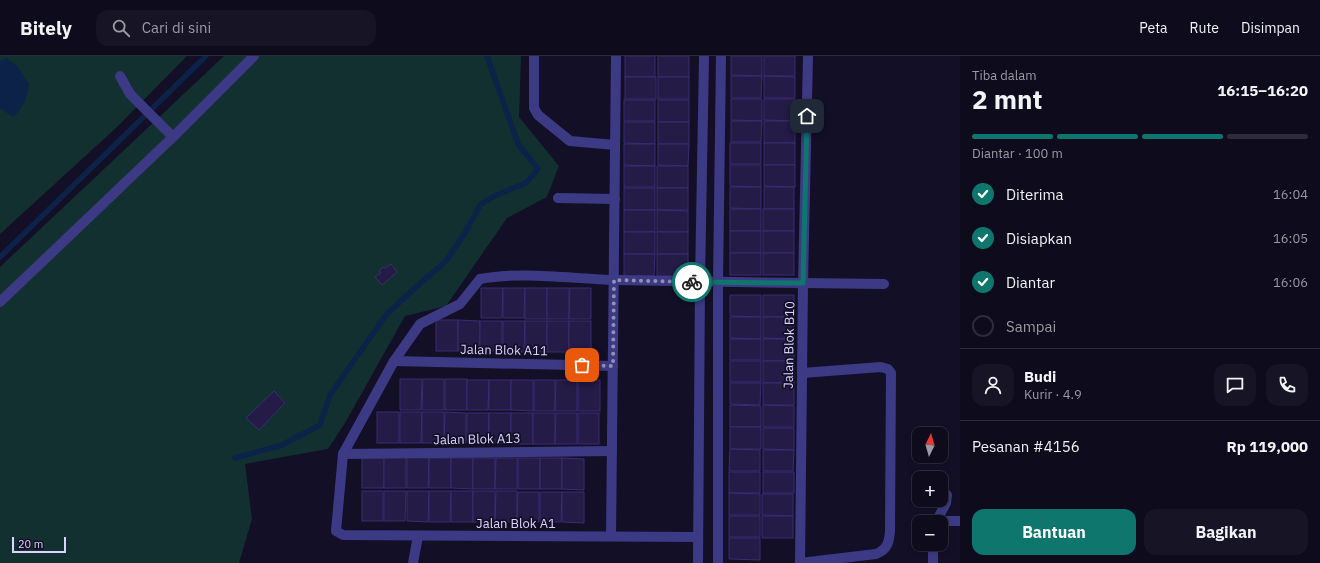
<!DOCTYPE html>
<html lang="id">
<meta charset="utf-8">
<style>
:root{--surface:#0e0b1c;--page:#171425;--text:#f1f3f6;--muted:#9b9ba3;--line:#2e2b3b;--accent:#0f766e}
body{margin:0;font-family:"IBM Plex Sans",sans-serif;background:var(--page);color:var(--text);height:100vh;display:flex;flex-direction:column;font-size:15px;white-space:nowrap}
*{box-sizing:border-box;margin:0}
p{font-size:13px;color:var(--muted)}
.icon{flex:none;width:22px;height:22px;fill:none;stroke:currentColor;stroke-width:2;stroke-linecap:round;stroke-linejoin:round}
.map{position:relative;flex:1;overflow:hidden}
.side{display:flex;flex-direction:column;background:var(--surface);width:360px}
.side>*{flex:none}
.needle{width:26px;rotate:5deg}
.tools{position:absolute;left:912px;top:371px;display:grid;gap:8px}
.tools a{display:grid;place-items:center;width:36px;height:36px;border-radius:8px;background:var(--surface);box-shadow:0 2px 6px #0003,0 0 0 1px var(--line);font-size:20px}
.scale{position:absolute;left:12px;bottom:10px;width:54px;box-sizing:border-box;padding-left:4px;border:2px solid #d9d4ff;border-top:0;font-size:11px;line-height:14px;white-space:nowrap;color:#d9d4ff;-webkit-text-stroke:3px #130f26;paint-order:stroke}
.pin{position:absolute;display:grid;place-items:center;width:34px;height:34px;color:#fff;margin:-17px;border-radius:8px;box-shadow:0 2px 6px #0006}
.courier{position:absolute;display:grid;place-items:center;width:40px;height:40px;margin:-20px;border:3px solid #0f766e;border-radius:50%;background:#fff;color:#222;box-shadow:0 1px 5px #0007}
.overview em{font-style:normal;font-weight:800}
.overview div{display:flex;flex-direction:column-reverse}
.overview{display:flex;align-items:center;justify-content:space-between;height:68px;padding:0 12px}
h1{font-size:26px;font-weight:800;line-height:30px}
.bar{display:grid;grid-template-columns:repeat(4,1fr);gap:6px 4px;align-content:center;height:48px;padding:0 12px}
.bar i{height:5px;border-radius:3px;background:var(--line)}
.bar .active{background:var(--accent)}
.bar p{grid-column:span 4}
.line{display:flex;align-items:center;gap:10px;padding:0 12px;border-top:1px solid var(--line)}
.line div{flex:1}
.round{display:grid;place-items:center;flex:none;width:42px;height:42px;border-radius:12px;background:var(--page)}
ol{padding:0 12px;list-style:none}
li{display:flex;align-items:center;gap:12px;height:44px}
li p{margin-inline-start:auto}
li .icon{padding:4px;border-radius:50%;background:var(--accent);color:#fff;stroke-width:4}
li:last-child{color:var(--muted)}
li i{width:22px;height:22px;border:2px solid var(--line);border-radius:50%}
.button{display:flex;gap:8px;margin-top:auto;padding:8px 12px}
.button a{flex:1;height:46px;border-radius:12px;background:var(--accent);color:#fff;font-size:16px;font-weight:800;line-height:46px;text-align:center}
.button a+a{background:var(--page);color:var(--text)}
header{display:flex;align-items:center;gap:24px;box-sizing:border-box;height:56px;padding:0 20px;background:var(--surface);border-bottom:1px solid var(--line)}
header strong{font-size:19px}
nav{display:flex;gap:22px;margin-inline-start:auto;font-size:14px}
.search{width:280px;height:36px;background:var(--page);display:flex;align-items:center;gap:10px;box-sizing:border-box;padding:0 14px;border-radius:12px;color:var(--muted);font-size:15px}
main{display:flex;flex:1;min-height:0}
.map>svg:first-child{display:block}
.green{fill:#12302f}
.water{fill:#0c2248}
.lines{fill:none;stroke-linecap:round;stroke-linejoin:round}
.stream{stroke:#0c2248;stroke-width:5.5}
.building{fill:#241b47;stroke:#3b2d73}
.street{stroke:#3d3a85;stroke-width:10}
.done{stroke:#948fb3;stroke-width:4;stroke-dasharray:0 7.2}
.route{stroke:#0f766e;stroke-width:5}
.labels{text-anchor:middle;dominant-baseline:central;stroke-width:3.5;stroke-linejoin:round;paint-order:stroke}
.street-label{font-size:13px;fill:#d9d4ff;stroke:#130f26}
</style>
<header>
<strong>Bitely</strong>
<div class="search"><svg class="icon" aria-label="search" viewBox="0 0 24 24"><circle cx="10" cy="10" r="6"/><path d="M15 15l6 6"/></svg>Cari di sini</div>
<nav><a>Peta</a><a>Rute</a><a>Disimpan</a></nav>
</header>
<main>
<div class="map">
<svg width="960" height="507" viewBox="0 0 960 507">
<rect width="100%" height="100%" fill="#130f26"/>
<g class="green">
<polygon points="0,0 187,0 117,71 0,178"/>
<polygon points="224,0 521,0 519,61 559,110 547,141 507,162 446,250 405,260 345,367 328,393 245,408 252,463 239,507 0,507 0,211"/>
</g>
<path class="water" d="M7,2L18,11L29,28C26,43 24,51 13,61L0,52V5Z"/>
<g class="lines">
<g class="stream">
<polyline points="0,201 206,0"/>
<polyline points="235,402 282,389 320,369 330,339 386,259 416,231 446,205 465,177 480,149 494,140 526,127 538,113 518,88 487,0"/>
</g>
</g>
<g class="building">
<rect x="625" y="0" width="30" height="21"/>
<rect x="658" y="0" width="31" height="21"/>
<polygon points="731,0 762,0 762,20 731,19"/>
<rect x="764" y="0" width="31" height="20"/>
<polygon points="731,20 762,20 761,42 731,42"/>
<polygon points="764,20 795,21 795,42 764,42"/>
<rect x="625" y="21" width="31" height="22"/>
<rect x="658" y="21" width="31" height="22"/>
<polygon points="731,43 762,43 762,65 731,64"/>
<polygon points="764,43 795,43 795,65 764,64"/>
<rect x="624" y="44" width="31" height="21"/>
<rect x="658" y="44" width="31" height="22"/>
<polygon points="731,65 762,65 761,86 731,86"/>
<rect x="764" y="65" width="31" height="22"/>
<polygon points="624,66 655,66 655,88 624,87"/>
<rect x="658" y="66" width="31" height="22"/>
<rect x="730" y="87" width="31" height="21"/>
<rect x="764" y="87" width="31" height="22"/>
<polygon points="624,88 655,88 655,110 624,109"/>
<polygon points="658,88 689,88 688,110 658,109"/>
<polygon points="730,109 761,109 761,131 730,130"/>
<polygon points="764,109 795,109 795,131 764,130"/>
<rect x="624" y="110" width="31" height="21"/>
<rect x="657" y="110" width="31" height="22"/>
<polygon points="730,131 761,131 761,153 730,152"/>
<rect x="764" y="131" width="30" height="22"/>
<rect x="624" y="132" width="31" height="22"/>
<rect x="657" y="132" width="31" height="22"/>
<rect x="730" y="153" width="31" height="22"/>
<rect x="763" y="153" width="31" height="22"/>
<rect x="624" y="154" width="31" height="22"/>
<polygon points="657,154 688,155 688,176 657,176"/>
<rect x="730" y="175" width="31" height="22"/>
<rect x="763" y="175" width="31" height="22"/>
<rect x="624" y="176" width="31" height="22"/>
<rect x="657" y="176" width="31" height="22"/>
<rect x="730" y="197" width="31" height="22"/>
<rect x="763" y="197" width="31" height="22"/>
<polygon points="624,198 655,198 654,220 624,220"/>
<rect x="657" y="198" width="31" height="22"/>
<polygon points="391,208 397,216 382,229 375,221 381,217 379,215 383,211 385,212"/>
<polygon points="481,232 503,232 502,262 481,262"/>
<polygon points="503,232 525,232 524,262 503,262"/>
<rect x="525" y="232" width="22" height="31"/>
<rect x="547" y="232" width="22" height="31"/>
<polygon points="570,232 591,232 591,263 569,263"/>
<polygon points="730,239 761,239 761,261 730,260"/>
<rect x="763" y="239" width="31" height="22"/>
<polygon points="730,261 761,261 761,283 730,282"/>
<polygon points="763,261 794,261 794,283 763,282"/>
<rect x="436" y="264" width="22" height="31"/>
<polygon points="458,264 480,265 480,295 458,295"/>
<rect x="480" y="265" width="22" height="30"/>
<polygon points="503,265 525,265 524,296 503,296"/>
<rect x="525" y="265" width="22" height="31"/>
<rect x="547" y="265" width="22" height="31"/>
<rect x="569" y="265" width="22" height="31"/>
<rect x="730" y="283" width="31" height="21"/>
<rect x="763" y="283" width="31" height="22"/>
<rect x="730" y="305" width="31" height="21"/>
<rect x="763" y="305" width="31" height="22"/>
<polygon points="400,323 422,323 421,354 400,354"/>
<polygon points="423,323 444,323 444,354 422,354"/>
<rect x="445" y="323" width="22" height="31"/>
<polygon points="467,324 489,324 488,354 467,354"/>
<rect x="489" y="324" width="22" height="30"/>
<polygon points="511,324 533,324 533,355 511,354"/>
<rect x="534" y="324" width="21" height="31"/>
<polygon points="556,324 577,324 577,355 555,355"/>
<rect x="578" y="324" width="22" height="31"/>
<polygon points="730,327 761,327 760,349 730,348"/>
<rect x="763" y="327" width="31" height="22"/>
<polygon points="274,335 285,347 259,374 246,362"/>
<polygon points="730,349 761,350 761,371 730,371"/>
<polygon points="763,349 794,350 794,371 763,371"/>
<rect x="377" y="356" width="22" height="31"/>
<polygon points="400,356 422,356 421,387 400,387"/>
<rect x="422" y="356" width="22" height="31"/>
<polygon points="445,356 466,357 466,387 444,387"/>
<polygon points="467,357 489,357 488,387 467,387"/>
<rect x="489" y="357" width="22" height="30"/>
<rect x="511" y="357" width="22" height="31"/>
<rect x="533" y="357" width="22" height="31"/>
<polygon points="556,357 577,357 577,388 555,388"/>
<rect x="578" y="357" width="21" height="31"/>
<rect x="730" y="371" width="31" height="22"/>
<polygon points="763,372 794,372 794,394 763,393"/>
<polygon points="730,393 760,394 760,415 729,415"/>
<polygon points="763,394 794,394 793,415 763,415"/>
<rect x="362" y="401" width="22" height="31"/>
<rect x="384" y="401" width="22" height="31"/>
<polygon points="407,401 429,402 428,432 407,432"/>
<rect x="429" y="402" width="22" height="30"/>
<polygon points="451,402 473,402 473,433 451,432"/>
<rect x="473" y="402" width="22" height="31"/>
<polygon points="496,402 517,402 517,433 495,433"/>
<rect x="518" y="402" width="22" height="31"/>
<rect x="540" y="402" width="22" height="31"/>
<polygon points="562,402 584,403 584,434 562,433"/>
<rect x="729" y="416" width="31" height="21"/>
<rect x="763" y="416" width="31" height="21"/>
<rect x="362" y="435" width="21" height="30"/>
<polygon points="384,435 406,435 405,465 384,465"/>
<polygon points="407,435 429,435 428,466 407,465"/>
<polygon points="429,435 451,435 450,466 429,466"/>
<rect x="451" y="435" width="22" height="31"/>
<rect x="473" y="435" width="22" height="31"/>
<polygon points="496,435 517,435 517,466 495,466"/>
<polygon points="518,436 539,436 539,466 517,466"/>
<polygon points="540,436 562,436 561,466 540,466"/>
<polygon points="562,436 584,436 584,467 562,466"/>
<polygon points="729,437 760,438 760,459 729,459"/>
<polygon points="762,438 793,438 793,460 762,459"/>
<rect x="729" y="460" width="31" height="21"/>
<rect x="762" y="460" width="31" height="22"/>
<polygon points="729,482 760,482 760,504 729,503"/>
</g>
<g class="lines">
<g class="street">
<polyline points="534,0 534,52 538,59 570,85 615,89"/>
<polyline points="120,20 130,38 173,81"/>
<polyline points="558,142 615,143"/>
<polyline points="0,246 173,81 254,0"/>
<polyline points="394,305 613,310"/>
<polyline points="343,398 612,395"/>
<polyline points="936,465 960,465"/>
<polyline points="936,466 946,447 947,439"/>
<polyline points="611,480 616,0"/>
<path d="M698,481L343,479L336,475L343,398L394,305L420,268L460,248L480,223C522,215 573,223 616,224C705,226 795,227 884,228"/>
<polyline points="933,488 933,507"/>
<polyline points="413,507 418,480"/>
<polyline points="698,507 700,226 704,0"/>
<polyline points="718,507 718,226 721,0"/>
<polyline points="800,507 803,227 808,0"/>
<path d="M800,507L876,498C888,493 889,486 890,475L891,317L888,313L881,311L802,317"/>
</g>
</g>
<g class="lines">
<polyline class="done" points="582,309 613,310 614,224 692,226"/>
<polyline class="route" points="692,226 803,227 807,60"/>
</g>
<g class="labels">
<g class="street-label">
<text transform="translate(789 289) rotate(-89)">Jalan Blok B10</text>
<text transform="translate(504 294) rotate(1)">Jalan Blok A11</text>
<text transform="translate(477 383) rotate(-1)">Jalan Blok A13</text>
<text x="516" y="467">Jalan Blok A1</text>
</g>
</g>
</svg>
<div class="tools">
<a><svg class="needle" viewBox="-14 -14 28 28"><path d="M0-13l5 13h-10z" fill="#e53935"/><path d="M0 13l5-13h-10z" fill="#9b9ba3"/></svg></a>
<a>+</a>
<a>−</a>
</div>
<div class="scale">20 m</div>
<div class="pin" style="left:582px;top:309px;background:#ea580c"><svg class="icon" aria-label="bag" viewBox="0 0 24 24"><path d="M5 8h14l-1 12H6zM9 8a3 3 0 0 1 6 0"/></svg></div>
<div class="pin" style="left:807px;top:60px;background:#1f2937"><svg class="icon" aria-label="home" viewBox="0 0 24 24"><path d="M3 11l9-7 9 7M6 9v11h12V9"/></svg></div>
<div class="courier" style="left:692px;top:226px"><svg class="icon" aria-label="bike" viewBox="0 0 24 24"><circle cx="6" cy="16" r="4"/><circle cx="18" cy="16" r="4"/><path d="M6 16l4-8h5l3 8M10 8l3 8H6M13 5h3"/></svg></div>
</div>
<section class="side">
<div class="overview"><div><h1>2 mnt</h1><p>Tiba dalam</p></div><em>16:15–16:20</em></div>
<div class="bar"><i class="active"></i><i class="active"></i><i class="active"></i><i></i><p>Diantar · 100 m</p></div>
<ol>
<li><svg class="icon" aria-label="check" viewBox="0 0 24 24"><path d="M5 12l5 5 9-10"/></svg>Diterima<p>16:04</p></li>
<li><svg class="icon" aria-label="check" viewBox="0 0 24 24"><path d="M5 12l5 5 9-10"/></svg>Disiapkan<p>16:05</p></li>
<li><svg class="icon" aria-label="check" viewBox="0 0 24 24"><path d="M5 12l5 5 9-10"/></svg>Diantar<p>16:06</p></li>
<li><i></i>Sampai</li>
</ol>
<div class="line" style="height:72px"><a class="round"><svg class="icon" aria-label="person" viewBox="0 0 24 24"><circle cx="12" cy="8" r="4"/><path d="M4 21q1-7 8-7t8 7"/></svg></a><div><b>Budi</b><p>Kurir · 4.9</p></div><a class="round"><svg class="icon" aria-label="chat" viewBox="0 0 24 24"><path d="M4 5h16v11H9l-5 4z"/></svg></a><a class="round"><svg class="icon" aria-label="phone" viewBox="0 0 24 24"><path d="M5 4h4l2 5-3 2q2 4 5 5l2-3 5 2v4C11 20 4 13 5 4z"/></svg></a></div>
<div class="line" style="height:52px"><div>Pesanan #4156</div><b>Rp 119,000</b></div>
<div class="button"><a>Bantuan</a><a>Bagikan</a></div>
</section>
</main>
